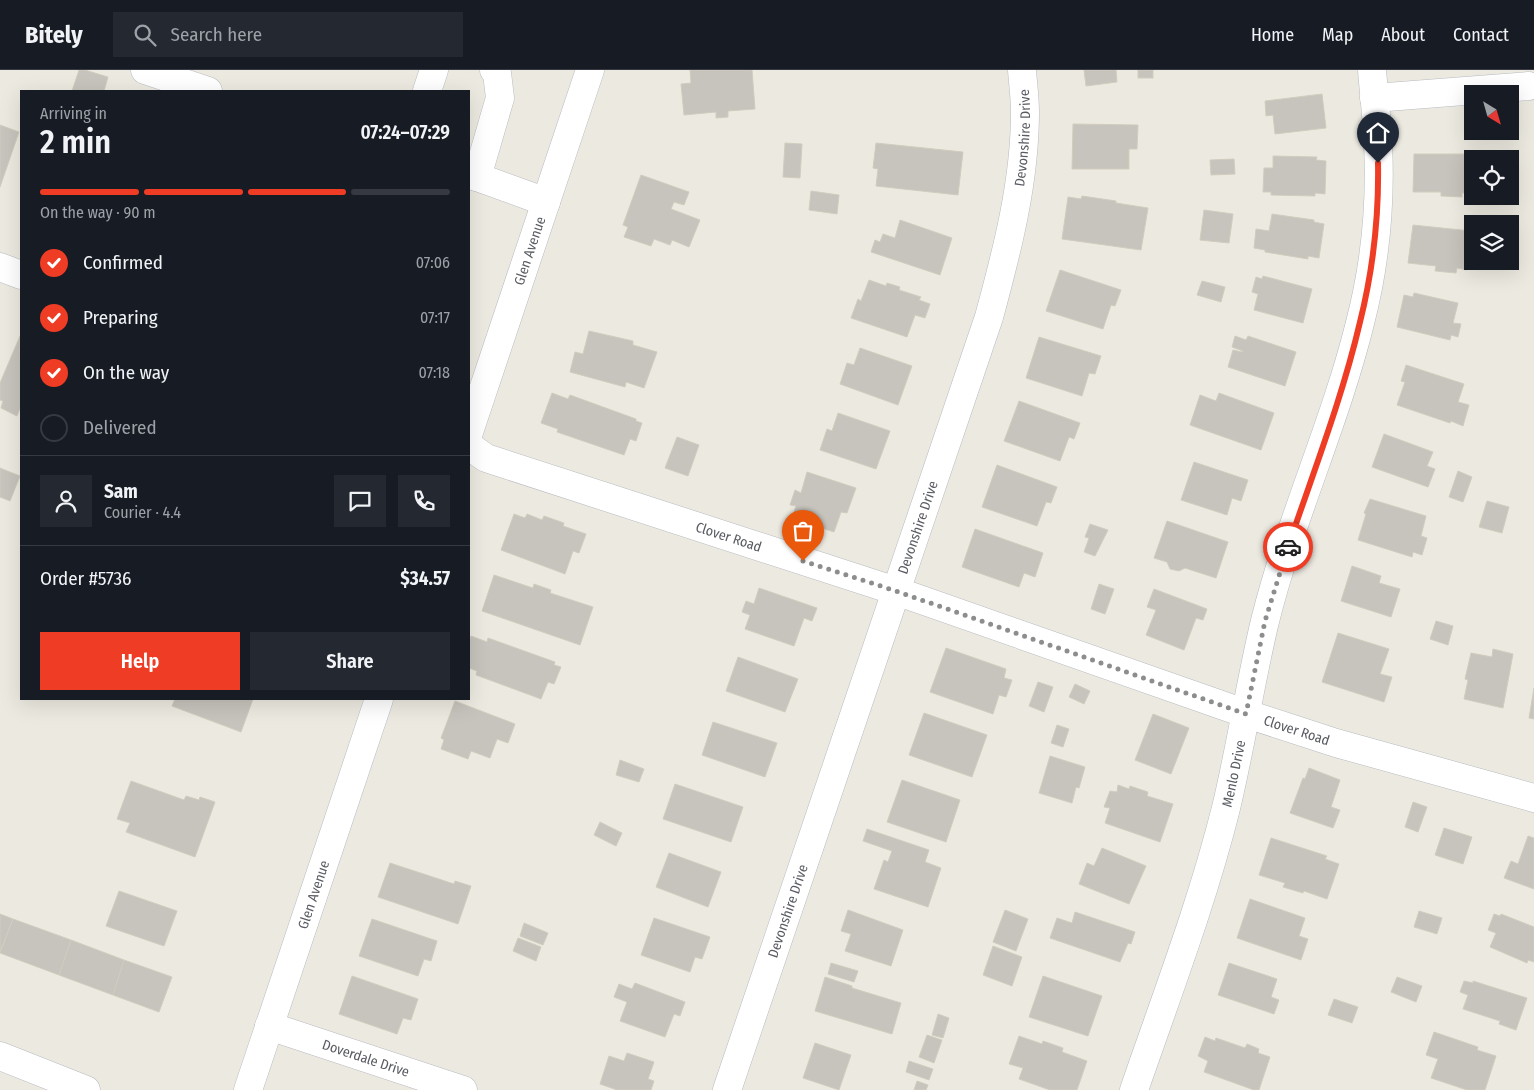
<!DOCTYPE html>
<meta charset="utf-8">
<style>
:root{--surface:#171b24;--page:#242831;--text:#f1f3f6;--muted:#9ea1a6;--line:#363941;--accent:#ee3c25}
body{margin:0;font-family:"Fira Sans Condensed",sans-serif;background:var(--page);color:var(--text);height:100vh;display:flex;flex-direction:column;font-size:19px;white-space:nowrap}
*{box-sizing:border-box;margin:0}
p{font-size:16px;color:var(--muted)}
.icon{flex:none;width:28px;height:28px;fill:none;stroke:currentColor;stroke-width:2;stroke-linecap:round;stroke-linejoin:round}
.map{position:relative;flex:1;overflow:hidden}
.details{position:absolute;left:20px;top:20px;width:450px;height:610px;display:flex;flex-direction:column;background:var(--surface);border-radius:0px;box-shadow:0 5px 20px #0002}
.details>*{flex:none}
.needle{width:32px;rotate:143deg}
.buttons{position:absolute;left:1464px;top:15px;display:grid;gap:10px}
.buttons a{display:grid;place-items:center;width:55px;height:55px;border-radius:0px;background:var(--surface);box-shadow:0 5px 20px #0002;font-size:25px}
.pin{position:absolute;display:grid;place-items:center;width:42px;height:42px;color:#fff;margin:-51px -21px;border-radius:50% 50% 50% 0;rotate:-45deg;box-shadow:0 0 5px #0007}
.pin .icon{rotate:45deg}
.courier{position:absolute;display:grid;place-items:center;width:50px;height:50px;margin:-25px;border:4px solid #ee3c25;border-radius:50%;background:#fff;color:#222;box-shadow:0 1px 6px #0007}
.head em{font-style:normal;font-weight:600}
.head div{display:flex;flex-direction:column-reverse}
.head{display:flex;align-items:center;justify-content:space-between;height:85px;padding:0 20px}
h1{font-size:32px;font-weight:600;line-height:38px}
.bar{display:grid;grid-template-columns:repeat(4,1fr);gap:8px 5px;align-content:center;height:60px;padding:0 20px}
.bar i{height:6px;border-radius:4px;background:var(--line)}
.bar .current{background:var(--accent)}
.bar p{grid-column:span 4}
.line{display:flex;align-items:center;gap:12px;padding:0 20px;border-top:1px solid var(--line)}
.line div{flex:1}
.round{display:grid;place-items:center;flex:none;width:52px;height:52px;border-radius:0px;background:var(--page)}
ol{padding:0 20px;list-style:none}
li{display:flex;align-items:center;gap:15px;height:55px}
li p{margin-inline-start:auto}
li .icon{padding:5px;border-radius:50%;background:var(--accent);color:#fff;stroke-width:4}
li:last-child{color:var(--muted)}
li i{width:28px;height:28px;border:2px solid var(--line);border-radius:50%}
.action{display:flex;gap:10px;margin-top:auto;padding:10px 20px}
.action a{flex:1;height:58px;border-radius:0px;background:var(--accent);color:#fff;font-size:20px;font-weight:600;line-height:58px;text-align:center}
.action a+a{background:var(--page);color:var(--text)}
header{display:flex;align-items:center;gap:30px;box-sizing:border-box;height:70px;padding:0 25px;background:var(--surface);border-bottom:1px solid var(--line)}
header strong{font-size:24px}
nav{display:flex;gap:28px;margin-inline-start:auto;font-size:18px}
.search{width:350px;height:45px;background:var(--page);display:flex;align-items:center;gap:12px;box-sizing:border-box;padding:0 18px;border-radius:0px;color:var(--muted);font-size:19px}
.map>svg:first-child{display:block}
.building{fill:#c7c4bd;stroke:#d1ccbe}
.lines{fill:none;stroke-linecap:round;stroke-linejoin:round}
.minor-casing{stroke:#b8bac0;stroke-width:29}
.minor{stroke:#fff;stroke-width:28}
.done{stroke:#8c8e8e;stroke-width:5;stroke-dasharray:0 9}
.route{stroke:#ee3c25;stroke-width:6}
.labels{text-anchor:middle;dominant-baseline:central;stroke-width:4.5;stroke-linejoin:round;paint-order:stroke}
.street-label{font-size:14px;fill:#595c62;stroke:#fff}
</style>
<header>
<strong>Bitely</strong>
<div class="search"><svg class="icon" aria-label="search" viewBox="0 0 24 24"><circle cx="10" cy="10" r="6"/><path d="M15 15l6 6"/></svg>Search here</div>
<nav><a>Home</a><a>Map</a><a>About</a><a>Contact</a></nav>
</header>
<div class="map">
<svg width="1534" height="1020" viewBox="0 0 1534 1020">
<rect width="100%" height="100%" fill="#eceae0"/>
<g class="building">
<polygon points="79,0 85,0 108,7 104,21 72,21"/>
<polygon points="690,0 752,0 755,39 728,41 728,47 716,48 716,42 684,45 681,14 691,13"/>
<polygon points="1084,0 1116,0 1117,12 1086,16"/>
<rect x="1138" y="0" width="15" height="8"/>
<polygon points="1322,24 1326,58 1275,64 1273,45 1266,46 1265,31"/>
<polygon points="1073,54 1138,55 1137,79 1129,79 1129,99 1072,99"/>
<polygon points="0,55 19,62 0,117"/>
<polygon points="785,73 802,74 800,108 783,107"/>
<polygon points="876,73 963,82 958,125 876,116 878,99 873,98"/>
<polygon points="1414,84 1472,84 1472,123 1462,123 1462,127 1441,126 1441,122 1413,122"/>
<polygon points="1273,86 1317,87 1316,90 1326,91 1325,124 1315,123 1315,126 1271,125 1271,122 1263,122 1264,98 1273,98"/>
<polygon points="1234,89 1235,104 1211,105 1210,90"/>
<polygon points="641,105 689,122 684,135 674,132 671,139 700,150 689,177 672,170 670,175 654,169 651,176 624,167 628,157 623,155"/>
<polygon points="811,121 839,125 837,144 809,140"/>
<polygon points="1082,126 1116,131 1116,133 1148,138 1141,180 1062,169 1068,127 1081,129"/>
<polygon points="1204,140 1233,144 1229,173 1200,170"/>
<polygon points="1272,144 1314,150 1314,152 1324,154 1319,188 1308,186 1308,189 1265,182 1265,180 1254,178 1256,159 1269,161"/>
<polygon points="900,150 952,168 940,205 871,182 875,170 880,172 883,164 895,168"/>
<polygon points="1413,155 1471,161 1469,177 1472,177 1472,191 1475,191 1475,195 1468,194 1467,200 1457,198 1456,203 1435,201 1436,196 1408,193"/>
<polygon points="1060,200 1121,220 1115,236 1111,235 1103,259 1046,241"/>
<polygon points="1263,206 1312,219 1303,253 1254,240 1258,224 1252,222 1256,207 1262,209"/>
<polygon points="869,210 886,216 887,213 900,217 899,220 921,227 919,230 930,234 925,248 915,245 907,267 851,248 858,229 861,231"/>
<polygon points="1202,211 1225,217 1221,232 1197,225"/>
<polygon points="1414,223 1458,233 1453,253 1461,254 1458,267 1451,265 1450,270 1397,257 1404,225 1413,227"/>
<polygon points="589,261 633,271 633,275 657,282 644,318 626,312 625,317 570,302 575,282 583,284"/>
<polygon points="20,266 21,336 17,346 1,338 3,331 0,330 0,313"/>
<polygon points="1235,266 1246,270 1248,266 1296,282 1285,316 1228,297 1233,280 1242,282 1243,281 1232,277"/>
<polygon points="1039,267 1101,286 1095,304 1089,303 1082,326 1026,308"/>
<polygon points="860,278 912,296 898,335 840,314 847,293 854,295"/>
<polygon points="1406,295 1464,314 1458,332 1469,335 1463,356 1451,351 1450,353 1397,335 1405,312 1401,311"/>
<polygon points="552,323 568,329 570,325 636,349 636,351 642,353 636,371 630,369 624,385 557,362 558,359 541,353"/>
<polygon points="1219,323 1274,343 1261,380 1190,355 1200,325 1216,331"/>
<polygon points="1019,331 1080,353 1074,369 1069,367 1060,391 1004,371"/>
<polygon points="838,343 890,361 876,399 820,380 827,359 832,361"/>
<polygon points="1384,364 1433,382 1427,396 1435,399 1428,417 1372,397"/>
<polygon points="677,367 699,375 688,406 665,398"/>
<polygon points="1194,392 1248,410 1241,431 1232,428 1227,445 1181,430"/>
<polygon points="997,395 1057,417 1051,433 1046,432 1037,456 982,437"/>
<polygon points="0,398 20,406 10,431 0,427"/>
<polygon points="1458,401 1472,407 1463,432 1449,427"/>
<polygon points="807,402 856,418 847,443 841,442 834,462 792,448 796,436 790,435 795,420 801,423"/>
<polygon points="1370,429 1426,446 1421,466 1427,468 1422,485 1413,482 1412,487 1358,470 1366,444 1364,443"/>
<polygon points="1487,431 1509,437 1502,463 1479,457"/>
<polygon points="514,444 525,448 527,444 542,450 544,446 564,453 563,456 586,464 579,483 573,481 565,504 501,480"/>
<polygon points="1167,451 1228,472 1216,508 1185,498 1179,501 1170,499 1167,492 1154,488"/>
<polygon points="1090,454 1108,460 1095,486 1084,482 1089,468 1085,467"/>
<polygon points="975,459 1043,483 1035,507 1024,503 1019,517 962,497"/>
<polygon points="1352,496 1381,506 1379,513 1400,519 1391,547 1341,531"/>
<polygon points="494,505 533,518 534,514 551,520 550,523 593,537 580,575 482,541"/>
<polygon points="1099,514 1114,519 1105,544 1091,539"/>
<polygon points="759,518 817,538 812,551 804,548 794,576 745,559 750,545 742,542 746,531 754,534"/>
<polygon points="1154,519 1207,539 1203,550 1196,548 1184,580 1146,565 1156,540 1147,537"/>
<polygon points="1436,551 1453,556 1448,575 1430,569"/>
<polygon points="1338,563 1389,579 1380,604 1392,607 1384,632 1322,612"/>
<polygon points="471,566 487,572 488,568 555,592 554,595 561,597 554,614 548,612 541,629 476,605 477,601 469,598 469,571"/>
<polygon points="946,578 1006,599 1004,608 1012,610 1006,627 999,625 993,644 930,622"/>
<polygon points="1493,579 1513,584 1503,638 1464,629 1468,610 1465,609 1471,583 1492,587"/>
<polygon points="738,587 798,609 785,642 726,621"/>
<polygon points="1038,612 1053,617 1044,642 1029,636"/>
<polygon points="1075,614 1090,621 1084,634 1069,627"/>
<polygon points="1534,618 1534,649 1529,648"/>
<polygon points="175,629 253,629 241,662 172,636"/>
<polygon points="455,631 515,654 508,673 497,669 490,688 471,681 468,689 441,679 444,670 441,668"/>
<polygon points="924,643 987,665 972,707 909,685"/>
<polygon points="1153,644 1189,658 1171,704 1135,690"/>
<polygon points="713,652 777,673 765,707 702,685"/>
<polygon points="1057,655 1069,659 1063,677 1051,673"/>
<polygon points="1050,686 1085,697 1079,718 1076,717 1072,733 1039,723"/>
<polygon points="620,690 644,699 639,712 616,705"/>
<polygon points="1309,698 1340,710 1331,737 1340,740 1333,758 1290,743 1303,708 1305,709"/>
<polygon points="902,710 960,730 946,772 887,752"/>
<polygon points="131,711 184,730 186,726 199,730 200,727 215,732 195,787 126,762 130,753 117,749"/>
<polygon points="675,714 743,737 731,772 663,749"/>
<polygon points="1118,715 1129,719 1130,716 1148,722 1147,726 1173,734 1160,772 1105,753 1110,738 1104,737 1110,721 1117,722"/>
<polygon points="1413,732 1427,737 1418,762 1405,757"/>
<polygon points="600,752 622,763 616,776 594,765"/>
<polygon points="1444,758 1472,767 1463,794 1435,785"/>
<polygon points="867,759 929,780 925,792 941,798 928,837 874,819 884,790 888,792 892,781 863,771"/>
<polygon points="1528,766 1534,768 1534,819 1504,808 1511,791 1518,794"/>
<polygon points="1271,768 1327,786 1325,789 1339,794 1327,829 1304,821 1303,823 1283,817 1285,813 1259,805"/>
<polygon points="1102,778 1146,796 1129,834 1079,814 1087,793 1094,796"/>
<polygon points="669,783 721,802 708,837 656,817"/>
<polygon points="390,793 454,814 455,811 471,816 458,854 378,827"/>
<polygon points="119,821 177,841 164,876 106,856"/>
<polygon points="1250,829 1305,848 1299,866 1308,869 1301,890 1237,868"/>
<polygon points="848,840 903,860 891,896 845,881 851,864 841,861"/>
<polygon points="1005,840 1028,849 1016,881 993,872"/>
<polygon points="1419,841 1442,848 1437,864 1414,857"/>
<polygon points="1075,842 1135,862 1131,874 1128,873 1120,892 1050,868 1057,848 1072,853"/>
<polygon points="0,844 13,849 0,882"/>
<polygon points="1494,844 1500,846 1501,844 1534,857 1534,892 1528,890 1527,893 1490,877 1496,863 1488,860"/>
<polygon points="654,848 710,867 702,889 695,887 690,902 641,885"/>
<polygon points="13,849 71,870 59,905 0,883"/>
<polygon points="372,849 437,871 431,891 424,889 418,906 359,886"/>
<polygon points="524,853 548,863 543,875 520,866"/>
<polygon points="518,868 541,877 536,891 513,881"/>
<polygon points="71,870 124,890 113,925 59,905"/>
<polygon points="993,876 1022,887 1012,916 983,905"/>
<polygon points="124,890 172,907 159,942 113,925"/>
<polygon points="831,893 858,901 854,912 828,904"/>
<polygon points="1229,893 1277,909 1271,927 1279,930 1274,944 1218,925"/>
<polygon points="352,906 418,929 411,950 403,948 397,964 339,944"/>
<polygon points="1043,906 1102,926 1088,966 1029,947"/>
<polygon points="825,907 852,916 852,918 901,933 892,964 815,941"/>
<polygon points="1397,907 1422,916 1416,932 1391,922"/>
<polygon points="1464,911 1473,913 1473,911 1527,928 1516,960 1499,954 1500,951 1463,939 1468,925 1460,922"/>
<polygon points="635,913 685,932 680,946 674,944 665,967 620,951 627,932 614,927 619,914 632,919"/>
<polygon points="1334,929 1358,937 1352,953 1328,945"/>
<polygon points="938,944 949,948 943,968 932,965"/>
<polygon points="1434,962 1478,977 1477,980 1496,986 1485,1020 1467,1020 1431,1008 1438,989 1426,985"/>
<polygon points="927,965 942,970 934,993 919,987"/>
<polygon points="1019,966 1042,974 1043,971 1063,978 1062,982 1087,991 1077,1020 1050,1020 1019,1009 1023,998 1009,994"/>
<polygon points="1205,967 1215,971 1216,968 1245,978 1247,974 1259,979 1258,983 1270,987 1259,1020 1254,1020 1204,1002 1208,991 1198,986"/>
<polygon points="815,973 851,985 839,1020 803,1008"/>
<polygon points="627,983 654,992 648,1009 654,1011 651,1020 617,1020 600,1014 609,986 624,991"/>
<polygon points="909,991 933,999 929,1010 906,1002"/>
<polygon points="917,1011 928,1015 926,1020 914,1020"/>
</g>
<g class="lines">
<defs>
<g id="minor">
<polyline points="145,0 208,21"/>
<polyline points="427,21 434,0"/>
<polyline points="1374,28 1529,16"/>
<polyline points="469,104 546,132"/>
<polyline points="477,107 500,28 497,3 494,0"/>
<polyline points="0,197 21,205"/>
<path id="s1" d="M469,362L590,0"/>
<path id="s2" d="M469,376L486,388L896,521L1247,644L1336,673L1534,728"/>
<path id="s3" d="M269,956L463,1020"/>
<polyline points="0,986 86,1020"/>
<path id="s4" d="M248,1020L379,629"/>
<path id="s5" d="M727,1020L989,247C1007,181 1025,112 1025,42C1025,28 1023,14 1022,0"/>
<path id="s6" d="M1134,1020C1166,927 1202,834 1226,738C1241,676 1250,613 1265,551C1290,450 1335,354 1360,253C1375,195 1381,134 1378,74C1377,49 1374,25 1372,0"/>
</g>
</defs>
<use href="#minor" class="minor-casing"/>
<use href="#minor" class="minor"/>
</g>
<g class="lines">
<polyline class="done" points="803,491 896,521 1246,644 1265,551 1288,477"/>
<path class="route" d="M1288,477C1313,403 1342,329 1360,252C1373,200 1379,147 1378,93"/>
</g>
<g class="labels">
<g class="street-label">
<text stroke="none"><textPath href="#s5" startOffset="999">Devonshire Drive</textPath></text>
<text stroke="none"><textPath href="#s1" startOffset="191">Glen Avenue</textPath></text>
<text stroke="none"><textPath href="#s5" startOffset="594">Devonshire Drive</textPath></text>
<text stroke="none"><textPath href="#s2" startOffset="276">Clover Road</textPath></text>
<text stroke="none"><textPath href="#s2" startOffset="876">Clover Road</textPath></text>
<text stroke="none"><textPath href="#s6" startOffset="332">Menlo Drive</textPath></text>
<text stroke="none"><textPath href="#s4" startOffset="206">Glen Avenue</textPath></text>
<text stroke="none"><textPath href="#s5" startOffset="189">Devonshire Drive</textPath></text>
<text stroke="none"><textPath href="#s3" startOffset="102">Doverdale Drive</textPath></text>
</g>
</g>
</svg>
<div class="buttons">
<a><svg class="needle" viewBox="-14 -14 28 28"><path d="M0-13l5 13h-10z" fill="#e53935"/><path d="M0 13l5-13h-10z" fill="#9ea1a6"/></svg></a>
<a><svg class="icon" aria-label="locate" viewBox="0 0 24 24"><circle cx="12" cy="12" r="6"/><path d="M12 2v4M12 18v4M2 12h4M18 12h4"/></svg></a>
<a><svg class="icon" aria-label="layers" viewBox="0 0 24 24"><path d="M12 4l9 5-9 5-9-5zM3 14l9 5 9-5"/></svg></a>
</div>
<div class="pin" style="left:803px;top:491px;background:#ea580c"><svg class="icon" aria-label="bag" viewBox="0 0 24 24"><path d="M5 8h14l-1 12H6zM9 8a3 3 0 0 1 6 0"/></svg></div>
<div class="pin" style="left:1378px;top:93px;background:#1f2937"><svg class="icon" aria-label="home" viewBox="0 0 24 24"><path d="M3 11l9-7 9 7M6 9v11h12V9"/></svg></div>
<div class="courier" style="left:1288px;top:477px"><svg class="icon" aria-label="car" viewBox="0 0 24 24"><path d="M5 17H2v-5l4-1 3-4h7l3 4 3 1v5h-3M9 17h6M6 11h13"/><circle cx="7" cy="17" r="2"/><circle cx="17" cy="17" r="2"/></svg></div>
<section class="details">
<div class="head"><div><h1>2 min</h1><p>Arriving in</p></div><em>07:24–07:29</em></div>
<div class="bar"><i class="current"></i><i class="current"></i><i class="current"></i><i></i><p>On the way · 90 m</p></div>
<ol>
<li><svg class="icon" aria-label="check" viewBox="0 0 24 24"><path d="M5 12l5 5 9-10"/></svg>Confirmed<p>07:06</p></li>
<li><svg class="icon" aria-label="check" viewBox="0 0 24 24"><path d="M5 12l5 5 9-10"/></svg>Preparing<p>07:17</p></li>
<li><svg class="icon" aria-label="check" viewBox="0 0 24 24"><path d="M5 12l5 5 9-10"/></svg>On the way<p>07:18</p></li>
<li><i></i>Delivered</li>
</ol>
<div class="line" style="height:90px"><a class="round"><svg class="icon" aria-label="person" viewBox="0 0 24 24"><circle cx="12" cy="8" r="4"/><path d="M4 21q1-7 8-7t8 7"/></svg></a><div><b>Sam</b><p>Courier · 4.4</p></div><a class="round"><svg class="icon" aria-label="chat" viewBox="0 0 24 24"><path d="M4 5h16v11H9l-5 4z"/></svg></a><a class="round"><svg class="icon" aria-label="phone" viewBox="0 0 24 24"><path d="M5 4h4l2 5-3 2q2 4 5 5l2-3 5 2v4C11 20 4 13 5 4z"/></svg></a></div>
<div class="line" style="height:65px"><div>Order #5736</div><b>$34.57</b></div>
<div class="action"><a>Help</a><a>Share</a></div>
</section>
</div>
